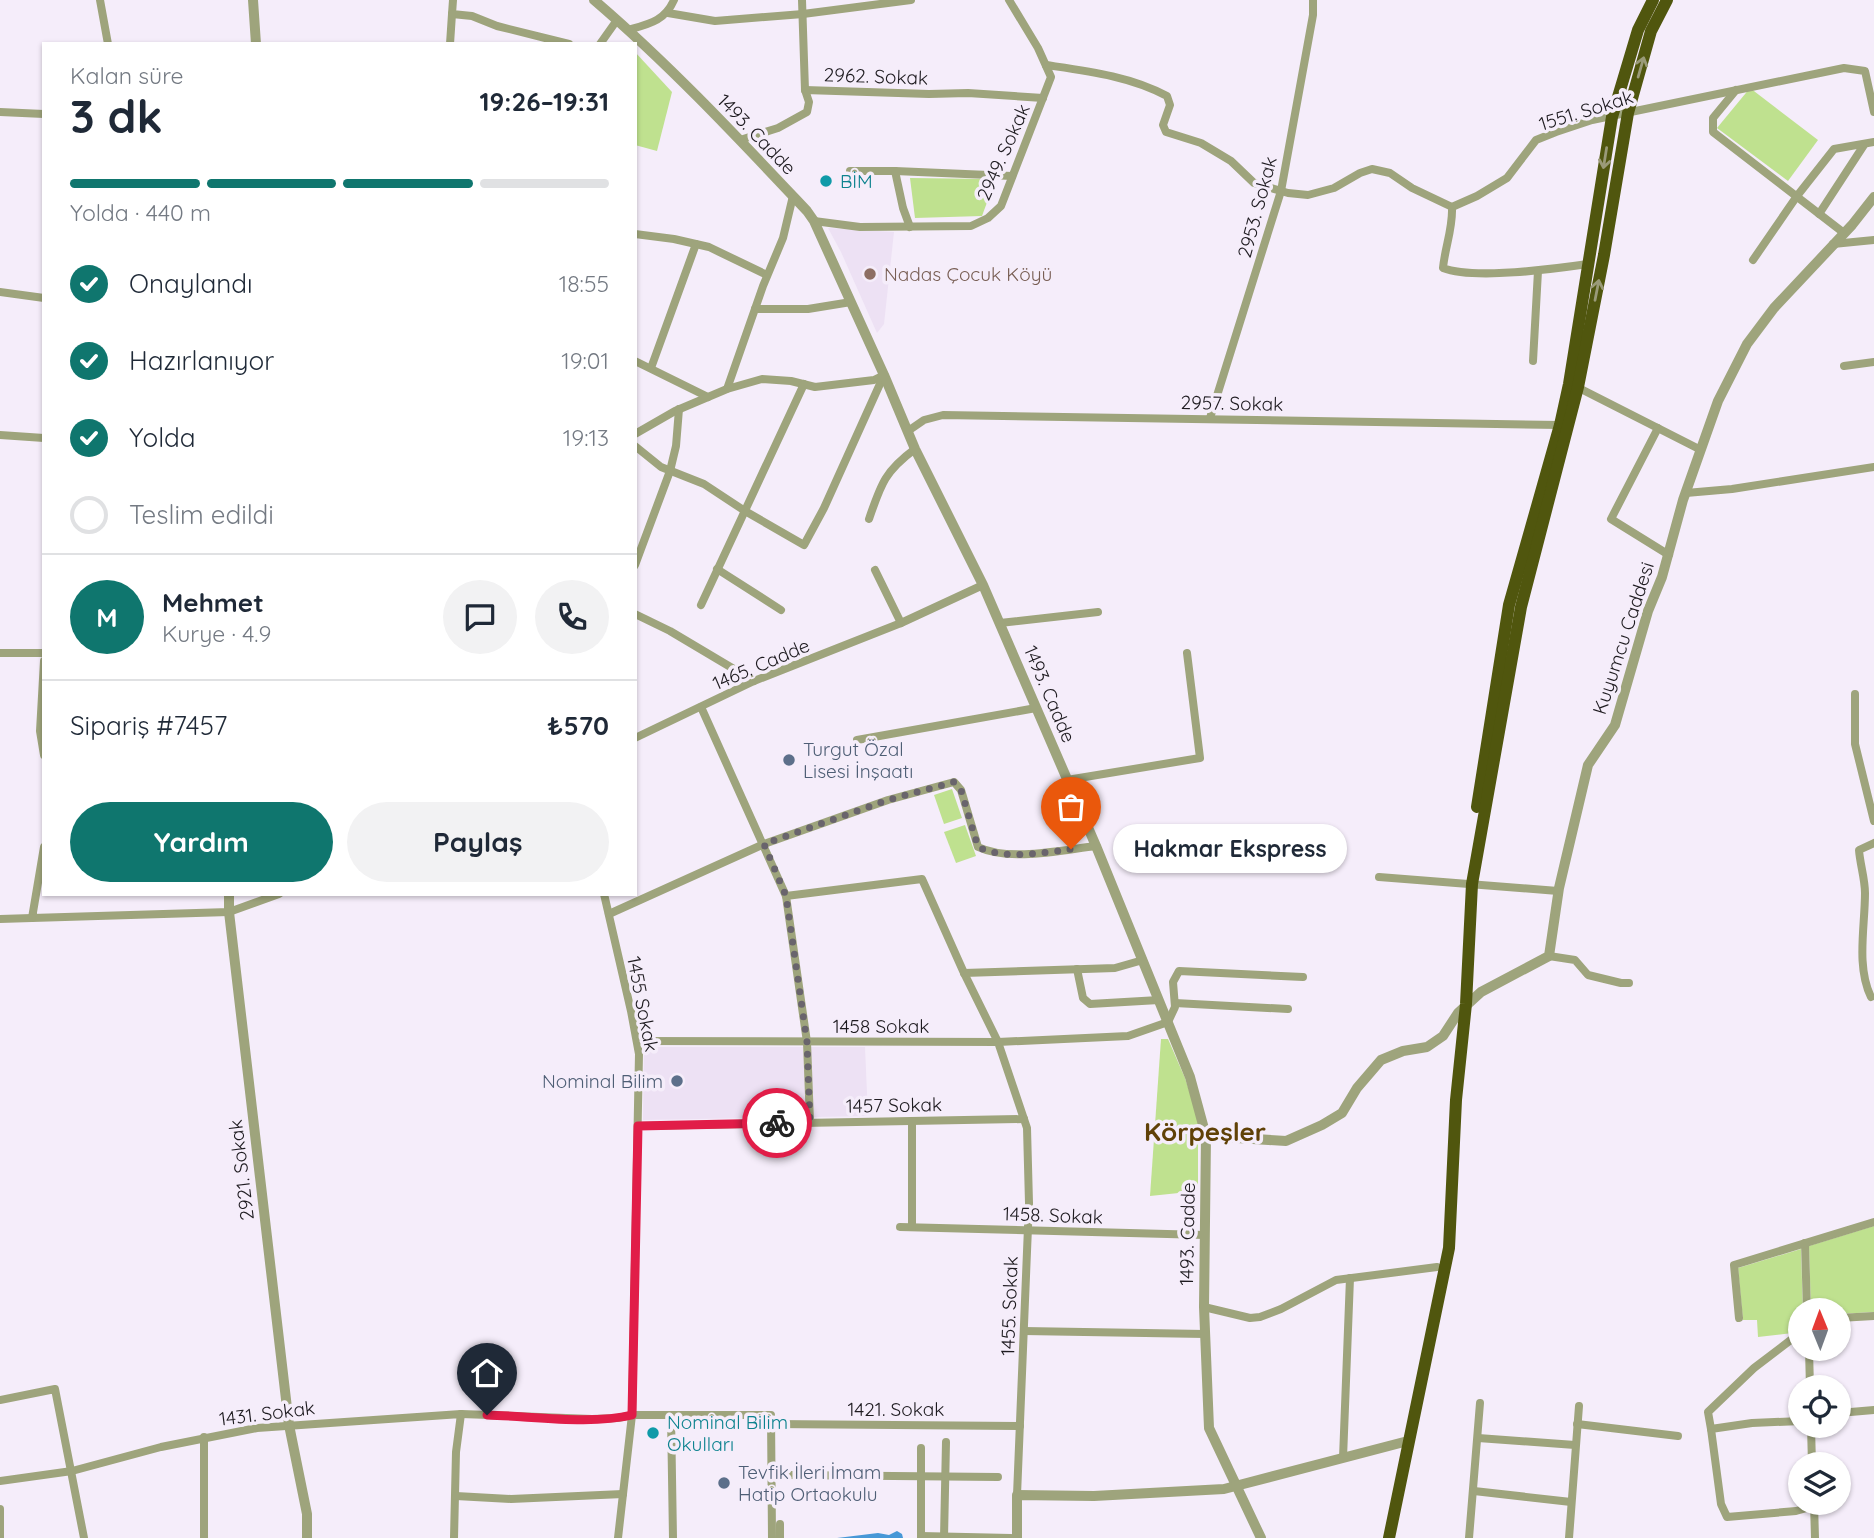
<!DOCTYPE html>
<html lang="tr">
<meta charset="utf-8">
<style>
:root{--surface:#fff;--page:#f2f2f3;--text:#1f2937;--muted:#747a83;--line:#e0e1e3;--accent:#0f766e}
body{margin:0;font-family:Quicksand,sans-serif;background:var(--page);color:var(--text);height:100vh;display:flex;flex-direction:column;font-size:26px;white-space:nowrap}
*{box-sizing:border-box;margin:0}
p{font-size:23px;color:var(--muted)}
.icon{flex:none;width:38px;height:38px;fill:none;stroke:currentColor;stroke-width:2;stroke-linecap:round;stroke-linejoin:round}
.map{position:relative;flex:1;overflow:hidden}
.drawer{position:absolute;left:42px;top:42px;width:595px;height:854px;display:flex;flex-direction:column;background:var(--surface);border-radius:0px;box-shadow:0 2px 5px #0004}
.drawer>*{flex:none}
.needle{width:46px;rotate:359deg}
.buttons{position:absolute;left:1788px;top:1298px;display:grid;gap:14px}
.buttons a{display:grid;place-items:center;width:63px;height:63px;border-radius:50%;background:var(--surface);box-shadow:0 2px 5px #0004;font-size:35px}
.pin{position:absolute;display:grid;place-items:center;width:60px;height:60px;color:#fff;margin:-72px -30px;border-radius:50% 50% 50% 0;rotate:-45deg;box-shadow:0 0 7px #0007}
.pin .icon{rotate:45deg}
.courier{position:absolute;display:grid;place-items:center;width:70px;height:70px;margin:-35px;border:5px solid #e11d48;border-radius:50%;background:#fff;color:#222;box-shadow:0 2px 9px #0007}
.bubble{position:absolute;height:49px;border-radius:24px;background:var(--surface);box-shadow:0 2px 5px #0004;font-size:23px;font-weight:800;line-height:49px;text-align:center}
.head em{font-style:normal;font-weight:800}
.head div{display:flex;flex-direction:column-reverse}
.head{display:flex;align-items:center;justify-content:space-between;height:119px;padding:0 28px}
h1{font-size:46px;font-weight:800;line-height:52px}
.bar{display:grid;grid-template-columns:repeat(4,1fr);gap:10px 7px;align-content:center;height:84px;padding:0 28px}
.bar i{height:9px;border-radius:5px;background:var(--line)}
.bar .selected{background:var(--accent)}
.bar p{grid-column:span 4}
.line{display:flex;align-items:center;gap:18px;padding:0 28px;border-top:2px solid var(--line)}
.line div{flex:1}
.round{display:grid;place-items:center;flex:none;width:74px;height:74px;border-radius:37px;background:var(--page)}
ol{padding:0 28px;list-style:none}
li{display:flex;align-items:center;gap:21px;height:77px}
li p{margin-inline-start:auto}
li .icon{padding:7px;border-radius:50%;background:var(--accent);color:#fff;stroke-width:4}
li:last-child{color:var(--muted)}
li i{width:38px;height:38px;border:4px solid var(--line);border-radius:50%}
.primary-button{display:flex;gap:14px;margin-top:auto;padding:14px 28px}
.primary-button a{flex:1;height:80px;border-radius:42px;background:var(--accent);color:#fff;font-size:28px;font-weight:800;line-height:80px;text-align:center}
.primary-button a+a{background:var(--page);color:var(--text)}
.map>svg:first-child{display:block}
.built{fill:#ede1f4}
.green{fill:#bfe18f}
.water{fill:#4798d7}
.lines{fill:none;stroke-linecap:round;stroke-linejoin:round}
.minor{stroke:#9ea47c;stroke-width:8}
.tertiary{stroke:#9ea47c;stroke-width:10}
.trunk{stroke:#50560e;stroke-width:12}
.oneway{stroke:#9a9a78}
.done{stroke:#69646c;stroke-width:7;stroke-dasharray:0 12.6}
.route{stroke:#e11d48;stroke-width:9}
.culture-dot{fill:#0f9aa8;stroke:#f5edfa;stroke-width:2.5}
.education-dot{fill:#8d6e63;stroke:#f5edfa;stroke-width:2.5}
.service-dot{fill:#5c6f8a;stroke:#f5edfa;stroke-width:2.5}
.labels{text-anchor:middle;dominant-baseline:central;stroke-width:7;stroke-linejoin:round;paint-order:stroke}
.street-label{font-size:19px;fill:#1e1b20;stroke:#f5edfa}
.culture-label{font-size:19px;fill:#0d838f;stroke:#f5edfa;text-anchor:start}
.education-label{font-size:19px;fill:#785e54;stroke:#f5edfa;text-anchor:start}
.service-label{font-size:19px;fill:#4e5e75;stroke:#f5edfa;text-anchor:start}
.district-label{font-size:26px;font-weight:bold;fill:#604107;stroke:#f5edfa}
</style>
<div class="map">
<svg width="1874" height="1538" viewBox="0 0 1874 1538">
<rect width="100%" height="100%" fill="#f5edfa"/>
<g class="built">
<polygon points="828,228 894,232 884,324 877,333 841,252"/>
<polygon points="644,1047 865,1047 868,1116 643,1120"/>
</g>
<g class="green">
<polygon points="635,52 672,92 657,151 635,145"/>
<polygon points="1750,88 1818,140 1788,181 1717,128"/>
<polygon points="910,178 990,179 993,186 982,216 915,218"/>
<polygon points="952,789 962,818 944,824 934,795"/>
<polygon points="965,825 976,856 956,863 944,832"/>
<polygon points="1161,1039 1168,1039 1185,1078 1198,1118 1198,1191 1150,1196"/>
<polygon points="1874,1226 1874,1312 1839,1314 1839,1311 1811,1311 1809,1246"/>
<polygon points="1801,1249 1803,1311 1801,1311 1801,1332 1758,1337 1757,1320 1743,1320 1738,1268"/>
</g>
<polygon class="water" points="897,1531 902,1534 903,1538 837,1538 878,1533 889,1535"/>
<g class="lines">
<g class="minor">
<polyline points="100,0 108,44"/>
<polyline points="453,0 452,14 472,16 497,26 569,44"/>
<polyline points="802,0 805,90"/>
<polyline points="668,13 715,21 803,14 911,0"/>
<path d="M628,30C649,24 665,21 674,0"/>
<polyline points="450,44 452,14"/>
<polyline points="600,44 617,20"/>
<path d="M1046,65C1087,71 1130,76 1167,96L1170,105L1163,125L1166,132L1201,143L1231,161L1254,183L1288,193L1308,195L1334,188L1360,173L1372,169L1390,173L1412,188L1452,207"/>
<polyline points="1736,90 1713,118 1713,132 1844,233"/>
<polyline points="0,112 44,114"/>
<polyline points="740,140 778,128 807,112 809,102 805,90 929,94 968,93 1043,98"/>
<polyline points="850,171 895,171"/>
<polyline points="1819,214 1864,145"/>
<polyline points="814,221 860,227 971,226 988,218 1001,206 1051,77 1038,48 1009,0"/>
<polyline points="910,227 903,208 895,171 1012,176"/>
<polyline points="635,234 674,239 709,247 767,275"/>
<polyline points="1833,244 1874,240"/>
<polyline points="1753,260 1797,196 1834,149 1874,142"/>
<path d="M1588,264C1553,269 1474,280 1443,268C1445,247 1453,228 1452,207L1477,196L1507,178L1536,140L1556,132L1592,120L1844,68L1865,71L1874,112"/>
<polyline points="0,292 44,298"/>
<polyline points="755,309 808,309 851,302"/>
<polyline points="635,361 708,397"/>
<polyline points="1533,361 1538,271"/>
<polyline points="1844,366 1874,362"/>
<polyline points="651,368 696,244"/>
<polyline points="1575,386 1701,450"/>
<polyline points="727,389 763,286 783,238 793,196"/>
<polyline points="1210,418 1281,191 1313,15 1313,0"/>
<polyline points="1658,428 1611,519 1669,555"/>
<polyline points="908,431 924,420 943,415 1560,425"/>
<polyline points="635,434 675,411 727,389 762,379 791,381 815,387 874,380 884,375"/>
<polyline points="0,435 44,438"/>
<polyline points="635,446 661,467 704,484 745,511 804,545 824,508 884,375"/>
<polyline points="1686,493 1732,489 1874,467"/>
<path d="M869,519C881,484 885,471 915,449"/>
<polyline points="635,565 670,471 676,446 679,409"/>
<polyline points="717,569 781,610"/>
<polyline points="875,570 901,623 983,585"/>
<polyline points="701,605 804,384"/>
<polyline points="635,614 670,631 754,681"/>
<polyline points="1000,623 1098,612"/>
<polyline points="0,653 44,653"/>
<polyline points="44,661 40,731 44,755"/>
<polyline points="1855,694 1855,744 1874,821"/>
<polyline points="701,707 786,896 807,1042 810,1122"/>
<polyline points="635,738 754,681 901,623"/>
<polyline points="857,740 1036,708"/>
<polyline points="1067,780 1200,758 1187,653"/>
<polyline points="44,847 32,918 229,912 279,894"/>
<polyline points="1379,877 1558,891"/>
<polyline points="604,894 631,1011 639,1054 632,1415 618,1538"/>
<polyline points="786,896 922,879 964,973 998,1042 1027,1128 1029,1203 1017,1495"/>
<path d="M609,914L764,844L888,800L954,782L961,790L978,847C1010,862 1062,850 1096,846"/>
<polyline points="0,919 32,918"/>
<polyline points="1549,956 1575,960 1588,975 1621,983 1629,983"/>
<polyline points="1077,969 1083,998 1090,1004 1159,1000"/>
<polyline points="964,973 1115,968 1143,960"/>
<path d="M1871,997C1856,966 1865,927 1865,893C1865,879 1860,864 1859,850L1874,843"/>
<polyline points="1175,1003 1288,1009"/>
<polyline points="637,1041 998,1042 1128,1036 1168,1022 1175,1007 1173,982 1179,971 1303,977"/>
<polyline points="638,1126 1024,1119"/>
<polyline points="900,1227 1205,1235"/>
<polyline points="912,1227 912,1121"/>
<polyline points="1805,1243 1807,1311"/>
<polyline points="1204,1307 1250,1318 1260,1317 1281,1309 1336,1280 1437,1267"/>
<polyline points="1739,1318 1734,1265 1874,1222"/>
<polyline points="1839,1318 1874,1316"/>
<polyline points="1024,1331 1205,1334"/>
<polyline points="1809,1349 1810,1388"/>
<polyline points="0,1400 55,1389 84,1538"/>
<polyline points="1839,1413 1874,1410"/>
<polyline points="461,1414 592,1419 618,1418 632,1415 771,1415 772,1538"/>
<polyline points="671,1415 673,1538"/>
<polyline points="1801,1421 1752,1423 1711,1429 1721,1504 1727,1517 1796,1511 1814,1506"/>
<polyline points="771,1424 1020,1426"/>
<polyline points="1577,1424 1678,1436"/>
<polyline points="1811,1426 1812,1465"/>
<polyline points="1711,1429 1708,1412 1754,1368 1792,1339"/>
<polyline points="204,1437 204,1538"/>
<polyline points="1478,1438 1575,1445"/>
<polyline points="921,1448 921,1538"/>
<polyline points="1343,1458 1350,1278"/>
<polyline points="789,1475 998,1477"/>
<polyline points="0,1481 72,1471 161,1447 257,1428 461,1414 456,1452 454,1538"/>
<polyline points="1474,1491 1571,1502"/>
<polyline points="456,1496 511,1499 623,1494"/>
<polyline points="1814,1503 1815,1538"/>
<polyline points="0,1509 0,1538"/>
<polyline points="921,1536 1011,1538"/>
<polyline points="780,1538 780,1524"/>
<polyline points="944,1538 946,1442"/>
<polyline points="1469,1538 1480,1403"/>
<polyline points="1569,1538 1579,1406"/>
</g>
<g class="tertiary">
<polyline points="253,0 256,44"/>
<path d="M594,0C670,65 739,139 807,211L814,221L884,375L915,449L983,585L1096,846L1190,1077L1206,1136L1204,1307L1209,1428L1261,1538"/>
<polyline points="229,894 229,912 289,1425 307,1514 307,1538"/>
<polyline points="1206,1136 1286,1141 1322,1125 1342,1113 1357,1088 1381,1060 1403,1051 1427,1047 1443,1036 1458,1013 1481,992 1549,956 1559,888 1588,765 1615,725 1648,611 1662,577 1683,500 1718,401 1747,344 1774,308 1852,225 1874,197"/>
<polyline points="1017,1538 1017,1495 1094,1496 1224,1489 1404,1442"/>
</g>
<g class="trunk">
<polyline points="1477,807 1509,605 1560,425 1569,384 1612,117 1638,30 1653,0"/>
<polyline points="1389,1538 1449,1248 1456,1100 1466,1004 1472,884 1521,607 1578,387 1604,255 1628,113 1651,31 1667,0"/>
</g>
</g>
<defs><path id="oneway-shaft" d="M-6 0H5M1.5-3L5.5 0L1.5 3" fill="none" stroke-width="1.6" stroke-linecap="round" stroke-linejoin="round" transform="scale(1.75)"/></defs>
<g class="oneway">
<use href="#oneway-shaft" transform="translate(1641 67) rotate(-74)"/>
<use href="#oneway-shaft" transform="translate(1605 158) rotate(99)"/>
<use href="#oneway-shaft" transform="translate(1597 290) rotate(-79)"/>
</g>
<g class="lines">
<path class="done" d="M777,1123L810,1122L807,1042L786,896L764,844L888,800L954,782L961,790L978,847C1005,860 1042,853 1071,849"/>
<path class="route" d="M487,1415C531,1416 591,1425 632,1415L638,1126L777,1123"/>
</g>
<g class="culture-dot">
<circle cx="826" cy="181" r="7"/>
<circle cx="653" cy="1433" r="7"/>
</g>
<circle class="education-dot" cx="870" cy="274" r="7"/>
<g class="service-dot">
<circle cx="789" cy="760" r="7"/>
<circle cx="677" cy="1081" r="7"/>
<circle cx="724" cy="1483" r="7"/>
</g>
<g class="labels">
<g class="street-label">
<text transform="translate(876 76) rotate(2)">2962. Sokak</text>
<text transform="translate(1586 110) rotate(-17)">1551. Sokak</text>
<text transform="translate(757 134) rotate(46)">1493. Cadde</text>
<text transform="translate(1003 152) rotate(-66)">2949. Sokak</text>
<text transform="translate(1257 207) rotate(-75)">2953. Sokak</text>
<text transform="translate(1232 403) rotate(1)">2957. Sokak</text>
<text transform="translate(1623 638) rotate(-72)">Kuyumcu Caddesi</text>
<text transform="translate(761 664) rotate(-23)">1465. Cadde</text>
<text transform="translate(1050 694) rotate(67)">1493. Cadde</text>
<text transform="translate(643 1004) rotate(79)">1455 Sokak</text>
<text x="881" y="1026">1458 Sokak</text>
<text transform="translate(894 1105) rotate(-1)">1457 Sokak</text>
<text transform="translate(241 1170) rotate(-97)">2921. Sokak</text>
<text transform="translate(1053 1215) rotate(2)">1458. Sokak</text>
<text transform="translate(1187 1234) rotate(-89)">1493. Cadde</text>
<text transform="translate(1009 1306) rotate(-88)">1455. Sokak</text>
<text x="896" y="1409">1421. Sokak</text>
<text transform="translate(267 1413) rotate(-7)">1431. Sokak</text>
</g>
<g class="culture-label">
<text x="840" y="181">BİM</text>
<text x="667" y="1422">Nominal Bilim<tspan x="667" dy="22">Okulları</tspan></text>
</g>
<g class="education-label">
<text x="884" y="274">Nadas Çocuk Köyü</text>
</g>
<g class="service-label">
<text x="803" y="749">Turgut Özal<tspan x="803" dy="22">Lisesi İnşaatı</tspan></text>
<text x="663" y="1081" text-anchor="end">Nominal Bilim</text>
<text x="738" y="1472">Tevfik İleri İmam<tspan x="738" dy="22">Hatip Ortaokulu</tspan></text>
</g>
<g class="district-label">
<text x="1205" y="1131">Körpeşler</text>
</g>
</g>
</svg>
<div class="buttons">
<a><svg class="needle" viewBox="-14 -14 28 28"><path d="M0-13l5 13h-10z" fill="#e53935"/><path d="M0 13l5-13h-10z" fill="#747a83"/></svg></a>
<a><svg class="icon" aria-label="locate" viewBox="0 0 24 24"><circle cx="12" cy="12" r="6"/><path d="M12 2v4M12 18v4M2 12h4M18 12h4"/></svg></a>
<a><svg class="icon" aria-label="layers" viewBox="0 0 24 24"><path d="M12 4l9 5-9 5-9-5zM3 14l9 5 9-5"/></svg></a>
</div>
<div class="pin" style="left:1071px;top:849px;background:#ea580c"><svg class="icon" aria-label="bag" viewBox="0 0 24 24"><path d="M5 8h14l-1 12H6zM9 8a3 3 0 0 1 6 0"/></svg></div>
<div class="pin" style="left:487px;top:1415px;background:#1f2937"><svg class="icon" aria-label="home" viewBox="0 0 24 24"><path d="M3 11l9-7 9 7M6 9v11h12V9"/></svg></div>
<div class="courier" style="left:777px;top:1123px"><svg class="icon" aria-label="bike" viewBox="0 0 24 24"><circle cx="6" cy="16" r="4"/><circle cx="18" cy="16" r="4"/><path d="M6 16l4-8h5l3 8M10 8l3 8H6M13 5h3"/></svg></div>
<div class="bubble" style="left:1113px;top:824px;width:234px">Hakmar Ekspress</div>
<section class="drawer">
<div class="head"><div><h1>3 dk</h1><p>Kalan süre</p></div><em>19:26–19:31</em></div>
<div class="bar"><i class="selected"></i><i class="selected"></i><i class="selected"></i><i></i><p>Yolda · 440 m</p></div>
<ol>
<li><svg class="icon" aria-label="check" viewBox="0 0 24 24"><path d="M5 12l5 5 9-10"/></svg>Onaylandı<p>18:55</p></li>
<li><svg class="icon" aria-label="check" viewBox="0 0 24 24"><path d="M5 12l5 5 9-10"/></svg>Hazırlanıyor<p>19:01</p></li>
<li><svg class="icon" aria-label="check" viewBox="0 0 24 24"><path d="M5 12l5 5 9-10"/></svg>Yolda<p>19:13</p></li>
<li><i></i>Teslim edildi</li>
</ol>
<div class="line" style="height:126px"><b class="round" style="background:var(--accent);color:#fff">M</b><div><b>Mehmet</b><p>Kurye · 4.9</p></div><a class="round"><svg class="icon" aria-label="chat" viewBox="0 0 24 24"><path d="M4 5h16v11H9l-5 4z"/></svg></a><a class="round"><svg class="icon" aria-label="phone" viewBox="0 0 24 24"><path d="M5 4h4l2 5-3 2q2 4 5 5l2-3 5 2v4C11 20 4 13 5 4z"/></svg></a></div>
<div class="line" style="height:91px"><div>Sipariş #7457</div><b>₺570</b></div>
<div class="primary-button"><a>Yardım</a><a>Paylaş</a></div>
</section>
</div>
